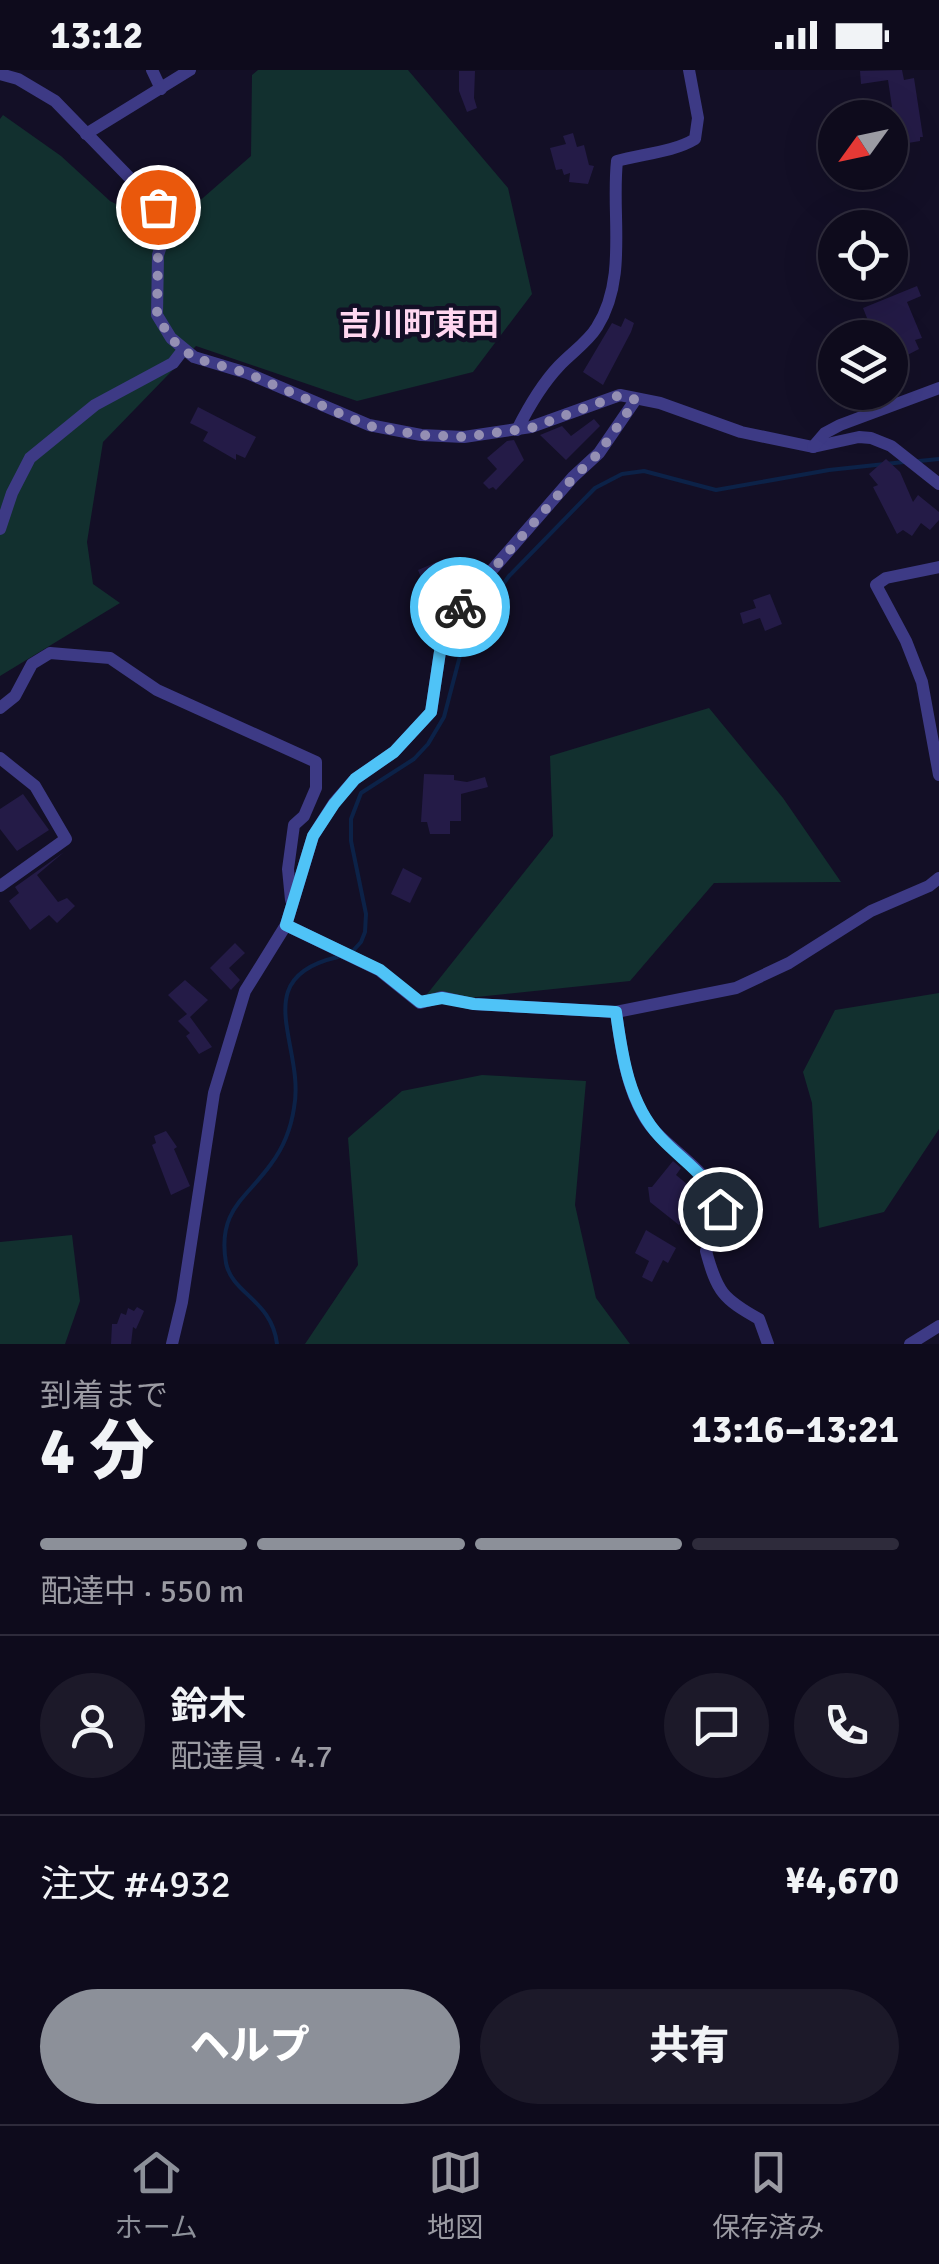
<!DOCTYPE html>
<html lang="ja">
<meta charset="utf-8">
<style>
:root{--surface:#0e0b1c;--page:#1c1929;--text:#f1f3f6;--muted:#9b9ba3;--line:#2e2b3b;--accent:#8c9099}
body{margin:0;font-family:Signika,"Noto Sans JP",sans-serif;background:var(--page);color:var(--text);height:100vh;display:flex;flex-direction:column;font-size:38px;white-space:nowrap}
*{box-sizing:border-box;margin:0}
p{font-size:32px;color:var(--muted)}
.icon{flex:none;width:55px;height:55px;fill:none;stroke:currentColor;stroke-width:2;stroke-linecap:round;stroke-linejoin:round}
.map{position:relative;height:1274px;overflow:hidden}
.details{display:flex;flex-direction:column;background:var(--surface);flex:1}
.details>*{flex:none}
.needle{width:65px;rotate:237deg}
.controls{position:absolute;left:818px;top:30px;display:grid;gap:20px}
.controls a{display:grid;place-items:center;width:90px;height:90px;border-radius:50%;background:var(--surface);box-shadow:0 10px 40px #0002,0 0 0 2px var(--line);font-size:50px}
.pin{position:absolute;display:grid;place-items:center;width:85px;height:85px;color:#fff;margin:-42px;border:5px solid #fff;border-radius:50%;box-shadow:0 2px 10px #0007}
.courier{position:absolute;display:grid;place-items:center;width:100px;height:100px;margin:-50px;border:8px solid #4fc3f7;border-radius:50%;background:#fff;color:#222;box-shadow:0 2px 12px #0007}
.summary em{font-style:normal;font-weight:800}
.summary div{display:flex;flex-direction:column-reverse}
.summary{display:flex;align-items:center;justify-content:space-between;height:170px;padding:0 40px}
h1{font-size:65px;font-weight:800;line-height:75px}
.bar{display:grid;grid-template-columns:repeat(4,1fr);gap:15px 10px;align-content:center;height:120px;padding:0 40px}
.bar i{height:12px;border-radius:8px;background:var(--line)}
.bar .current{background:var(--accent)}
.bar p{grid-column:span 4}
.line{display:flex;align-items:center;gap:25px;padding:0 40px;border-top:2px solid var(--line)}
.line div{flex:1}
.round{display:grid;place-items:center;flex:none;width:105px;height:105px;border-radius:52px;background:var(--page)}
.cta{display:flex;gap:20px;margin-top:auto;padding:20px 40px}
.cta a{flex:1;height:115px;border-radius:60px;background:var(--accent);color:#fff;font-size:40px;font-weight:800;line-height:115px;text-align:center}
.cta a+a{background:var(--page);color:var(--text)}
.status{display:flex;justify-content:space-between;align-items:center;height:70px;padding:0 50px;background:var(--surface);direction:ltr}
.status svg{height:28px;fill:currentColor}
.tab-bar{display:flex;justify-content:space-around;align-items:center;height:140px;border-top:2px solid var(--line);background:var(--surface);font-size:28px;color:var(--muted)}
.tab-bar a{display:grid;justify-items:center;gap:5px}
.tab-bar .current{color:var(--accent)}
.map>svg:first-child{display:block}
.green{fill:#12302f}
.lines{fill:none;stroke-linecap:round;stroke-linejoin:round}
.stream{stroke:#0c2248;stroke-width:4}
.building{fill:#241b47}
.minor{stroke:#3d3a85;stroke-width:12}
.done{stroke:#948fb3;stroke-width:10;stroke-dasharray:0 18}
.route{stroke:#4fc3f7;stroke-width:12}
.labels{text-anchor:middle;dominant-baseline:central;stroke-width:9;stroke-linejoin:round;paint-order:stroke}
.quarter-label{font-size:32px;font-weight:bold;fill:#ffd6f0;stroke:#130f26}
</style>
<div class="status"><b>13:12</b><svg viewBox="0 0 49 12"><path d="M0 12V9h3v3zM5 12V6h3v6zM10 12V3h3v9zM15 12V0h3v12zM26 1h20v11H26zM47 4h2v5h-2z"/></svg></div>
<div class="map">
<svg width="939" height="1274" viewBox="0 0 939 1274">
<rect width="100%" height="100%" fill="#130f26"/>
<g class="green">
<polygon points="258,0 408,0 508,118 532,224 473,302 357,331 196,276 103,372 87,472 93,514 120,533 0,606 0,49 3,45 61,86 110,131 157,155 196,134 251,86 252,5"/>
<polygon points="709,638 783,728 841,812 714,813 630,911 420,933 553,766 550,686"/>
<polygon points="939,923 939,1059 884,1142 819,1158 812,1033 803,1002 835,940"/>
<polygon points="482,1005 586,1011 575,1135 596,1228 630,1274 305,1274 358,1195 348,1068 402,1021"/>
<polygon points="72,1165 80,1231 65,1274 0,1274 0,1172"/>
</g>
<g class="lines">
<g class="stream">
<polyline points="919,391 939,389"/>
<polyline points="352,882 361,872 365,862 366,844 351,771 351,749 361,723 414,689 428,674 444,647 461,582 477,551 509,506 595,418 622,404 644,401 716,420 829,400 904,392"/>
<path d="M277,1274C272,1230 232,1224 226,1193C217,1140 246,1129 271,1094C283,1078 291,1058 294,1038C306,976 245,908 338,887"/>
</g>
</g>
<g class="building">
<polygon points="902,0 904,10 914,8 923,67 920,67 920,71 890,76 890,48 887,48 885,38 892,37 888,10 861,14 860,1"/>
<polygon points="459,1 475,1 474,28 477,38 467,42 459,21"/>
<polygon points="573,63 577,77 584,75 589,95 594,96 588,114 569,112 570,103 564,105 562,99 556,100 550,78 566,74 563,66"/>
<polygon points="917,216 921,226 907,232 922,268 915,270 919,279 890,294 890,268 875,268 863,238"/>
<polygon points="625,248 634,253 631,262 603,315 583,302 612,253 621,257"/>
<polygon points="198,337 256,367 245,388 236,384 236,390 203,371 208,362 190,353"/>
<polygon points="594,349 600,356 566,390 540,365 562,356 571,366"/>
<polygon points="514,370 524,390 496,420 493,417 489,419 483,413 497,399 487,388 507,371"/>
<polygon points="886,389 900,402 913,432 918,425 939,442 939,450 930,460 921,453 912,466 903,460 897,464 873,417 878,415 869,404"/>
<polygon points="444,489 449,500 442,503 452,526 432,534 418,500"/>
<polygon points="770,524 782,554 765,561 760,548 743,554 740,543 756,538 753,530"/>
<polygon points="424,704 454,705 454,710 467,712 485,707 488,717 461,724 461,751 450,751 450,764 430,764 427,752 421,752"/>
<polygon points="23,724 49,760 17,781 0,759 0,739"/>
<polygon points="64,782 37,805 58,832 67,828 75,836 57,853 49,845 30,860 9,831 19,823 15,817"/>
<polygon points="403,798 422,808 410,833 391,824"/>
<polygon points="235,873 245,883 229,898 240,910 231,920 210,898"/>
<polygon points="185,910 208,930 190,947 212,977 199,984 186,966 190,963 178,951 187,944 168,925"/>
<polygon points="166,1061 177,1077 174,1079 190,1116 171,1125 152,1075 156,1073 154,1066"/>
<polygon points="673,1091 681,1098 676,1105 699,1124 689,1136 693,1139 679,1155 650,1132 648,1117 652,1117"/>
<polygon points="646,1160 676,1178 668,1193 663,1190 652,1212 642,1207 649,1191 635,1183"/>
<polygon points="137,1237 144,1241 136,1259 133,1257 131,1274 111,1274 112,1254 117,1254 121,1243 126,1245 128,1238 134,1241"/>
</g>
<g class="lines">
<g class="minor">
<polyline points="152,0 161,19"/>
<polyline points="0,4 18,9 55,31 158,137 167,158 158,185 157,245 171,268 194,287 247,303 369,355 421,365 464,367 531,357 620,325 660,333 741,362 813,377 859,367 871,368 891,376 939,414"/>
<polyline points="86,64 190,0"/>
<path d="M517,360C529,336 541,315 559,296C571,283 588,272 597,257C628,208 611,145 617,91C642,84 674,82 695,69L698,48L689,0"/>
<polyline points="813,377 825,363 840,355 939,318"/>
<polyline points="0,459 12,423 30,388 95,335 173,293 183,280"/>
<polyline points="939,497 886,508 876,515 906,571 922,612 939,705"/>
<polyline points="0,638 15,626 32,594 50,583 110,588 157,620 316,692 316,718 304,746 294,755 288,799 291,830"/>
<polyline points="0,688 35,716 66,769 0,816"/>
<polyline points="286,855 379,900 420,933 442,927 473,934 616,942 736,918 789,893 871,841 929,816 939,808"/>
<path d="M616,942C621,978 626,1017 645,1048C664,1081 730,1108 720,1153C718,1162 711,1173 706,1181C717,1222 723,1229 759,1249L768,1274"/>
<polyline points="172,1274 182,1232 214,1023 245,921 286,855 313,766 334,733 355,709 394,682 431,642 444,555 573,407 599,383 636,329"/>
<polyline points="910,1274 939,1256"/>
</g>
</g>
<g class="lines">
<polyline class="done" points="158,137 167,158 158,185 157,245 170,268 194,288 246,303 369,356 421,365 464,367 531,358 620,325 636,330 599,383 573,408 460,537"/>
<path class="route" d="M460,537L444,555L431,642L394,682L355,709L334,734L313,766L286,855L380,900L420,932L442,928L474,934L616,942C622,986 629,1034 660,1067C683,1092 710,1105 720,1139"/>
</g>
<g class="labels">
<g class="quarter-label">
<text x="419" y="254">吉川町東田</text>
</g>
</g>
</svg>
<div class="controls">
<a><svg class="needle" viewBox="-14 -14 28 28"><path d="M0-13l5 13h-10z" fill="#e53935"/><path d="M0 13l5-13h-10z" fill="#9b9ba3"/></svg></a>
<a><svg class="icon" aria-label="locate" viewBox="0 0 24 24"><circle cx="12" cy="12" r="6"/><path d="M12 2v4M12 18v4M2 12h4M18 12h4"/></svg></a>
<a><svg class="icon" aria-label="layers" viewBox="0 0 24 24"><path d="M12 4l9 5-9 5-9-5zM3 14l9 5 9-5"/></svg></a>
</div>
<div class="pin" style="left:158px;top:137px;background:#ea580c"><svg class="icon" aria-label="bag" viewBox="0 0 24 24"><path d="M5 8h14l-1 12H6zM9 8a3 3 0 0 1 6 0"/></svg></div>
<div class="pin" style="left:720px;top:1139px;background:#1f2937"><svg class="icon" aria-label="home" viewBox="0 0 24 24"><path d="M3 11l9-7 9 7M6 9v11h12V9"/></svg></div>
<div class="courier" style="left:460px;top:537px"><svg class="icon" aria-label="bike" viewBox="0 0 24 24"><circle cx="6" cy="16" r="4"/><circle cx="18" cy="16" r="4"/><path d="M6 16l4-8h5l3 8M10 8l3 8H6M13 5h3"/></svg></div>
</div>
<section class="details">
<div class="summary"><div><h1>4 分</h1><p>到着まで</p></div><em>13:16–13:21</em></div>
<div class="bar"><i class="current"></i><i class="current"></i><i class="current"></i><i></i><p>配達中 · 550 m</p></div>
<div class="line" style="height:180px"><a class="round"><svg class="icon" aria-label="person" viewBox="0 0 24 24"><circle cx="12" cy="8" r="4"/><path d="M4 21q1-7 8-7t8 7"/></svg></a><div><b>鈴木</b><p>配達員 · 4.7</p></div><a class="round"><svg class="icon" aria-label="chat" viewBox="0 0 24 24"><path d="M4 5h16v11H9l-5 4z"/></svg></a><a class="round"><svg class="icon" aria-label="phone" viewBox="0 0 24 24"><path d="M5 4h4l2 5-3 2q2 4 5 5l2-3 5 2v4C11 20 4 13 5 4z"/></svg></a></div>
<div class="line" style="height:130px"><div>注文 #4932</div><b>¥4,670</b></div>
<div class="cta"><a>ヘルプ</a><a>共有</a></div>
</section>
<nav class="tab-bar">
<a class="current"><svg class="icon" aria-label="home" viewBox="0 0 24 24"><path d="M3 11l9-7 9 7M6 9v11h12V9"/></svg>ホーム</a>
<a><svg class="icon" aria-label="map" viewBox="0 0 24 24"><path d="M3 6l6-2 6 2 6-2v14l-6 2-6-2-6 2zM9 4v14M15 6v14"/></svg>地図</a>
<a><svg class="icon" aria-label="saved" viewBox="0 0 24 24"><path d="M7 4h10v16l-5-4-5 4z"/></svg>保存済み</a>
</nav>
